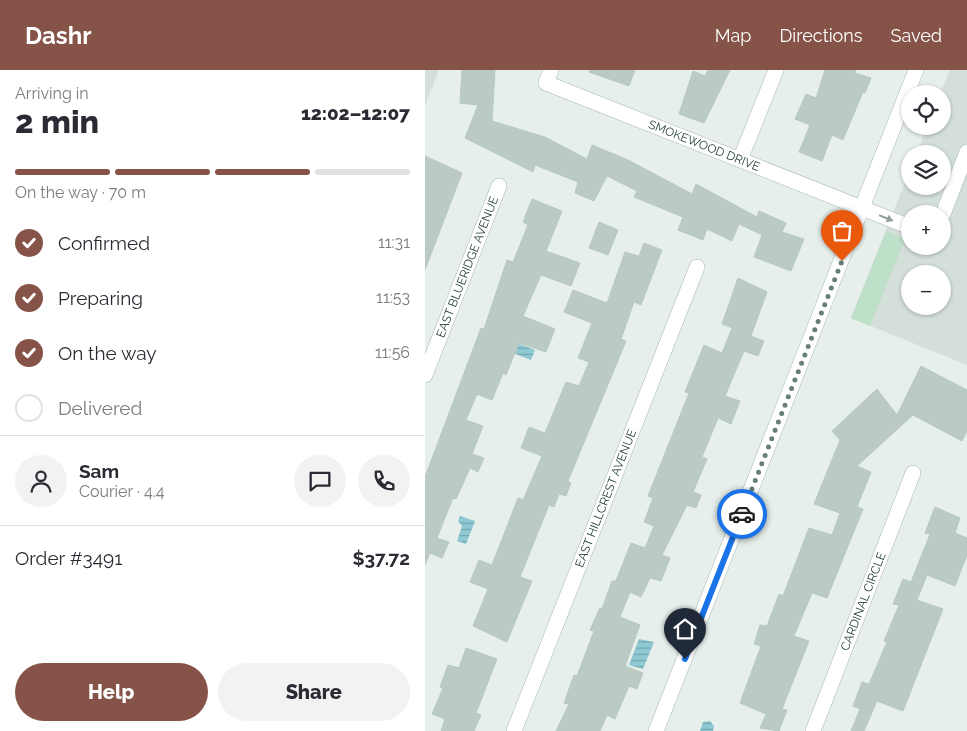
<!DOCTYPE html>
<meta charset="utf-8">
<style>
:root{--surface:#fff;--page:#f2f2f3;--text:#2b2b33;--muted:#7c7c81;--line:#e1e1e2;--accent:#855347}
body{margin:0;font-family:Raleway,sans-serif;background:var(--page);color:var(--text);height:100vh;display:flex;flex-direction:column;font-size:19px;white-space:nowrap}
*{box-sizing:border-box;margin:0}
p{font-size:16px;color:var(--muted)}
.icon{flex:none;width:28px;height:28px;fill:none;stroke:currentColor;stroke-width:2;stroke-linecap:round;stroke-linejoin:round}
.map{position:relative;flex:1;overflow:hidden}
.details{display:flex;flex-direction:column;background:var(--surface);width:425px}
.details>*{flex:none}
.buttons{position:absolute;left:476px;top:15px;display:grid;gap:10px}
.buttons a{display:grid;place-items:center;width:50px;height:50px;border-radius:50%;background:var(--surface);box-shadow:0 1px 4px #0004;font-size:25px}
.pin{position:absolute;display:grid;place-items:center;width:42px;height:42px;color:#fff;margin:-51px -21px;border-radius:50% 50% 50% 0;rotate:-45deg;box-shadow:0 0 5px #0007}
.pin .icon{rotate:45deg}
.courier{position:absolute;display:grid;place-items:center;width:50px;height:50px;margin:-25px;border:4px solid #1a73e8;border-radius:50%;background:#fff;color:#222;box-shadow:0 1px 6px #0007}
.headline em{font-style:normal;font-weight:800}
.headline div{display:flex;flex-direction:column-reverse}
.headline{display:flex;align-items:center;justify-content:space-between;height:85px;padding:0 15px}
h1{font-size:32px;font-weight:800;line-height:38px}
.bar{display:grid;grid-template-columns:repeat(4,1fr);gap:8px 5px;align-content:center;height:60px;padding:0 15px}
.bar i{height:6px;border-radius:4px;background:var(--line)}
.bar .selected{background:var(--accent)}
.bar p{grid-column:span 4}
.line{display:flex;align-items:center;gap:12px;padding:0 15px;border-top:1px solid var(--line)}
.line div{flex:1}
.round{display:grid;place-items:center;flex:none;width:52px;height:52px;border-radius:26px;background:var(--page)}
ol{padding:0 15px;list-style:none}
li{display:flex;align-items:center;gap:15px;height:55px}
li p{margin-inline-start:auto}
li .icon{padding:5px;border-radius:50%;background:var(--accent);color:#fff;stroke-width:4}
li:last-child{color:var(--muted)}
li i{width:28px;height:28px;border:2px solid var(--line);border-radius:50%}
.cta{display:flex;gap:10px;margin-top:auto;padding:10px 15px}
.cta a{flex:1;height:58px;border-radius:30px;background:var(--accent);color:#fff;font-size:20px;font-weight:800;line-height:58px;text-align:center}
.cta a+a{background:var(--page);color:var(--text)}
header{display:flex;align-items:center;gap:30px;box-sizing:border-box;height:70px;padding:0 25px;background:var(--accent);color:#fff}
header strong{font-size:24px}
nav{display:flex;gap:28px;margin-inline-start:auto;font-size:18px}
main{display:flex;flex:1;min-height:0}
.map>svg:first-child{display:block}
.built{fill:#d4dfda;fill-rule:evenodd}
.green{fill:#bfe0c8}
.water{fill:url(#water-rules)}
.building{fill:#bbcac4;stroke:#b8c9c2}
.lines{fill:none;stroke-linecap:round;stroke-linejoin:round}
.minor-casing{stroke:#a8b8b2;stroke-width:16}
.minor{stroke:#fff;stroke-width:15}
.oneway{fill:#92a09c}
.done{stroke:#687f78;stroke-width:5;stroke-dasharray:0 9}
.route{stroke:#1a73e8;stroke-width:6}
.labels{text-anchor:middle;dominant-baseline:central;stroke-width:4.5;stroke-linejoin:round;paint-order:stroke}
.street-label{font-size:12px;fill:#24423a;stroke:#f7fbf9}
</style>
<header>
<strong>Dashr</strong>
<nav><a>Map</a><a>Directions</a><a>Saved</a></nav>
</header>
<main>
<section class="details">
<div class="headline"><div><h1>2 min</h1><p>Arriving in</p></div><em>12:02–12:07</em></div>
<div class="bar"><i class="selected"></i><i class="selected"></i><i class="selected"></i><i></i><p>On the way · 70 m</p></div>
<ol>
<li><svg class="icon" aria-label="check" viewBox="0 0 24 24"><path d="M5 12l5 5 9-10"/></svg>Confirmed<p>11:31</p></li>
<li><svg class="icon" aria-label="check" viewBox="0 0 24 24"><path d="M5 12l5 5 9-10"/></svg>Preparing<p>11:53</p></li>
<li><svg class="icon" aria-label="check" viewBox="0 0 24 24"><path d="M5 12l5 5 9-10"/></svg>On the way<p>11:56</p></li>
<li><i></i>Delivered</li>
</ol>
<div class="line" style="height:90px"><a class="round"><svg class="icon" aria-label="person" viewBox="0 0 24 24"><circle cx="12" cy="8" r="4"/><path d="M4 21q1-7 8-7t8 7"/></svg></a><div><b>Sam</b><p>Courier · 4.4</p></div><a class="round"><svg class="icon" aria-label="chat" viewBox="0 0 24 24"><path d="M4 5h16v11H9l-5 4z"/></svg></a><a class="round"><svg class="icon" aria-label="phone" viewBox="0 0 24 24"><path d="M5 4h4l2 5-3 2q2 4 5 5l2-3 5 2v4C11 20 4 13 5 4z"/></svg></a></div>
<div class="line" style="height:65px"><div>Order #3491</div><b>$37.72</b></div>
<div class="cta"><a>Help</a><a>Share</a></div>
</section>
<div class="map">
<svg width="542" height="661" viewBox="0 0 542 661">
<defs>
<pattern id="water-rules" width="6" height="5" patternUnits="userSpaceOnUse" patternTransform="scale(1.25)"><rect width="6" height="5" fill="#8ec9d4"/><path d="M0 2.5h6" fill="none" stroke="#74a5ad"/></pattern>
</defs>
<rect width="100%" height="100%" fill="#e6efeb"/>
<g class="built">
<polygon points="0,0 14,0 0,36"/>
<path d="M525,0H542V295L426,248L485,100V116H518V84H492L502,56H518V24H515ZM485,144H518V176H485ZM485,204H518V236H485Z"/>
</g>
<polygon class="green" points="461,161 480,169 445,256 426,248"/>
<g class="water">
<polygon points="87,271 110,280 106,290 83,281"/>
<polygon points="35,446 50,451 41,474 32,471 37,456 33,451"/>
<polygon points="214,569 229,572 218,599 204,595"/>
<polygon points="285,651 289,656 288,661 275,661 278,652"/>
</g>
<g class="building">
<polygon points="37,0 70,0 67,51 120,67 162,89 167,75 203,90 267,124 271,114 332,147 334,141 361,153 357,162 379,169 366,201 329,187 337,165 314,154 307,171 282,159 278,170 253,160 258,147 209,127 212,121 182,106 169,131 150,123 153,112 110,95 108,102 40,68 53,35 35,33"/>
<polygon points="165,0 210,0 204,16 164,2"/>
<polygon points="283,0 305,0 279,53 254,44 268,1 280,6"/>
<polygon points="400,0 431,0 430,3 446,8 440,23 438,22 418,70 407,65 397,91 374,82 385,55 370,49 381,24 391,28"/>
<polygon points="0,86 37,103 0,200"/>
<polygon points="107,129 137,141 121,181 155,193 146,216 116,205 98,246 130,259 121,282 94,273 81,305 78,303 67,330 52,324 41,350 58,356 47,384 59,388 53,402 45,398 31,429 28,428 12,468 24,472 17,488 5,483 0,495 0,407 56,258 59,259 82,190 88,192 103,155 98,152"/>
<polygon points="174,152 193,160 183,185 164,178"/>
<polygon points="219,173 237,180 216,235 209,232 196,269 201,271 143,411 146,413 141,426 134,424 129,437 124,435 95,507 107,511 82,572 48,556 63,519 45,512 54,490 67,495 93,428 98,430 117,386 96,378 104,357 120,363 141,312 154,316 164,292 153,288 167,253 139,242 148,220 182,233 200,182 214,186"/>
<polygon points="313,208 342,222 326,266 339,271 333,286 319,281 300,326 315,331 306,354 293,348 277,387 282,389 268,422 276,425 271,438 262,435 237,485 245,488 236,511 225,508 216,527 205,522 195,547 215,555 200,596 218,603 212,619 204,616 190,649 182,645 175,661 131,661 144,634 139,633 149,605 152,606 169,561 165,560 175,538 177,539 187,511 191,511 206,473 220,478 229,456 219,452 228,428 223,426 264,323 260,322 279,275 297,283 307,258 297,254"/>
<polygon points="496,296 542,320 542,361 537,371 488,345 432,396 446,402 432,437 438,439 402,528 387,523 369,566 384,571 357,639 362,640 354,661 335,658 341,644 315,633 336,576 329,574 335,555 342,556 354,524 358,526 384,458 407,465 415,443 389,434 415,370 407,361 452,319 472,345"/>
<polygon points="510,437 535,448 530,463 542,468 542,485 530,516 502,505 492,530 518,539 478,641 452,631 439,661 426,661 435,639 428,636 437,612 444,614 462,572 459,571 474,535 468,534 478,509 486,512 505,464 500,463"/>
<polygon points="41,578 72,589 51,643 56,645 49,661 16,661 20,649 7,644 18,618 15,617 23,595 34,598"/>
</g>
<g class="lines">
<defs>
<g id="minor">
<path id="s1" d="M126,0L121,13L485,157"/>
<polyline points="315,90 351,0"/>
<polyline points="518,144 542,82"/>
<path id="s2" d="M0,305L74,116"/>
<path id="s3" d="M89,661L272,197"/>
<polyline points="231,661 491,0"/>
<path id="s4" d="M388,661L488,403"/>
</g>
</defs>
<use href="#minor" class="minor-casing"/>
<use href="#minor" class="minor"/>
</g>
<defs><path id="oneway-solid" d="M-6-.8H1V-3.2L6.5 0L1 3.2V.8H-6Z" transform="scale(1.25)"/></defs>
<use class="oneway" href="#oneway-solid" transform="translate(461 148) rotate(22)"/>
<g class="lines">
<polyline class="done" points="317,444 417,191"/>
<polyline class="route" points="260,589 317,444"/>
</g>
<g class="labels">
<g class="street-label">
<text stroke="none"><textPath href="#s1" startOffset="184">SMOKEWOOD DRIVE</textPath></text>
<text stroke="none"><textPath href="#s2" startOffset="116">EAST BLUERIDGE AVENUE</textPath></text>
<text stroke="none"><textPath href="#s3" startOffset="250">EAST HILLCREST AVENUE</textPath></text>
<text stroke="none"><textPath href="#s4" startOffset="139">CARDINAL CIRCLE</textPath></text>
</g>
</g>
</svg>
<div class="buttons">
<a><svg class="icon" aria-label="locate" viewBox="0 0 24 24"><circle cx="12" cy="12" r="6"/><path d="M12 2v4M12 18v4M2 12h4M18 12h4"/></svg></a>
<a><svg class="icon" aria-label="layers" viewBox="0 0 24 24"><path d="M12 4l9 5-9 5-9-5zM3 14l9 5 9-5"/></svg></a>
<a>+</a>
<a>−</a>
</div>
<div class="pin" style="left:417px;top:191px;background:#ea580c"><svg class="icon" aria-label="bag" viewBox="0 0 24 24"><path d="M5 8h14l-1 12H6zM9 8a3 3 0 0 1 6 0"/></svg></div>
<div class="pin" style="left:260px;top:589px;background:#1f2937"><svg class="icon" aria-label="home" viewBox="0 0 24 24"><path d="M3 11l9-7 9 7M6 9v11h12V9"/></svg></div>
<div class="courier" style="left:317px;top:444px"><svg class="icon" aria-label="car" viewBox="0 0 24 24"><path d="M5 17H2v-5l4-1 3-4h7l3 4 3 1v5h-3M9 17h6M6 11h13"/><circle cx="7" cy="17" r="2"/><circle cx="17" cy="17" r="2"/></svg></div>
</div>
</main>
